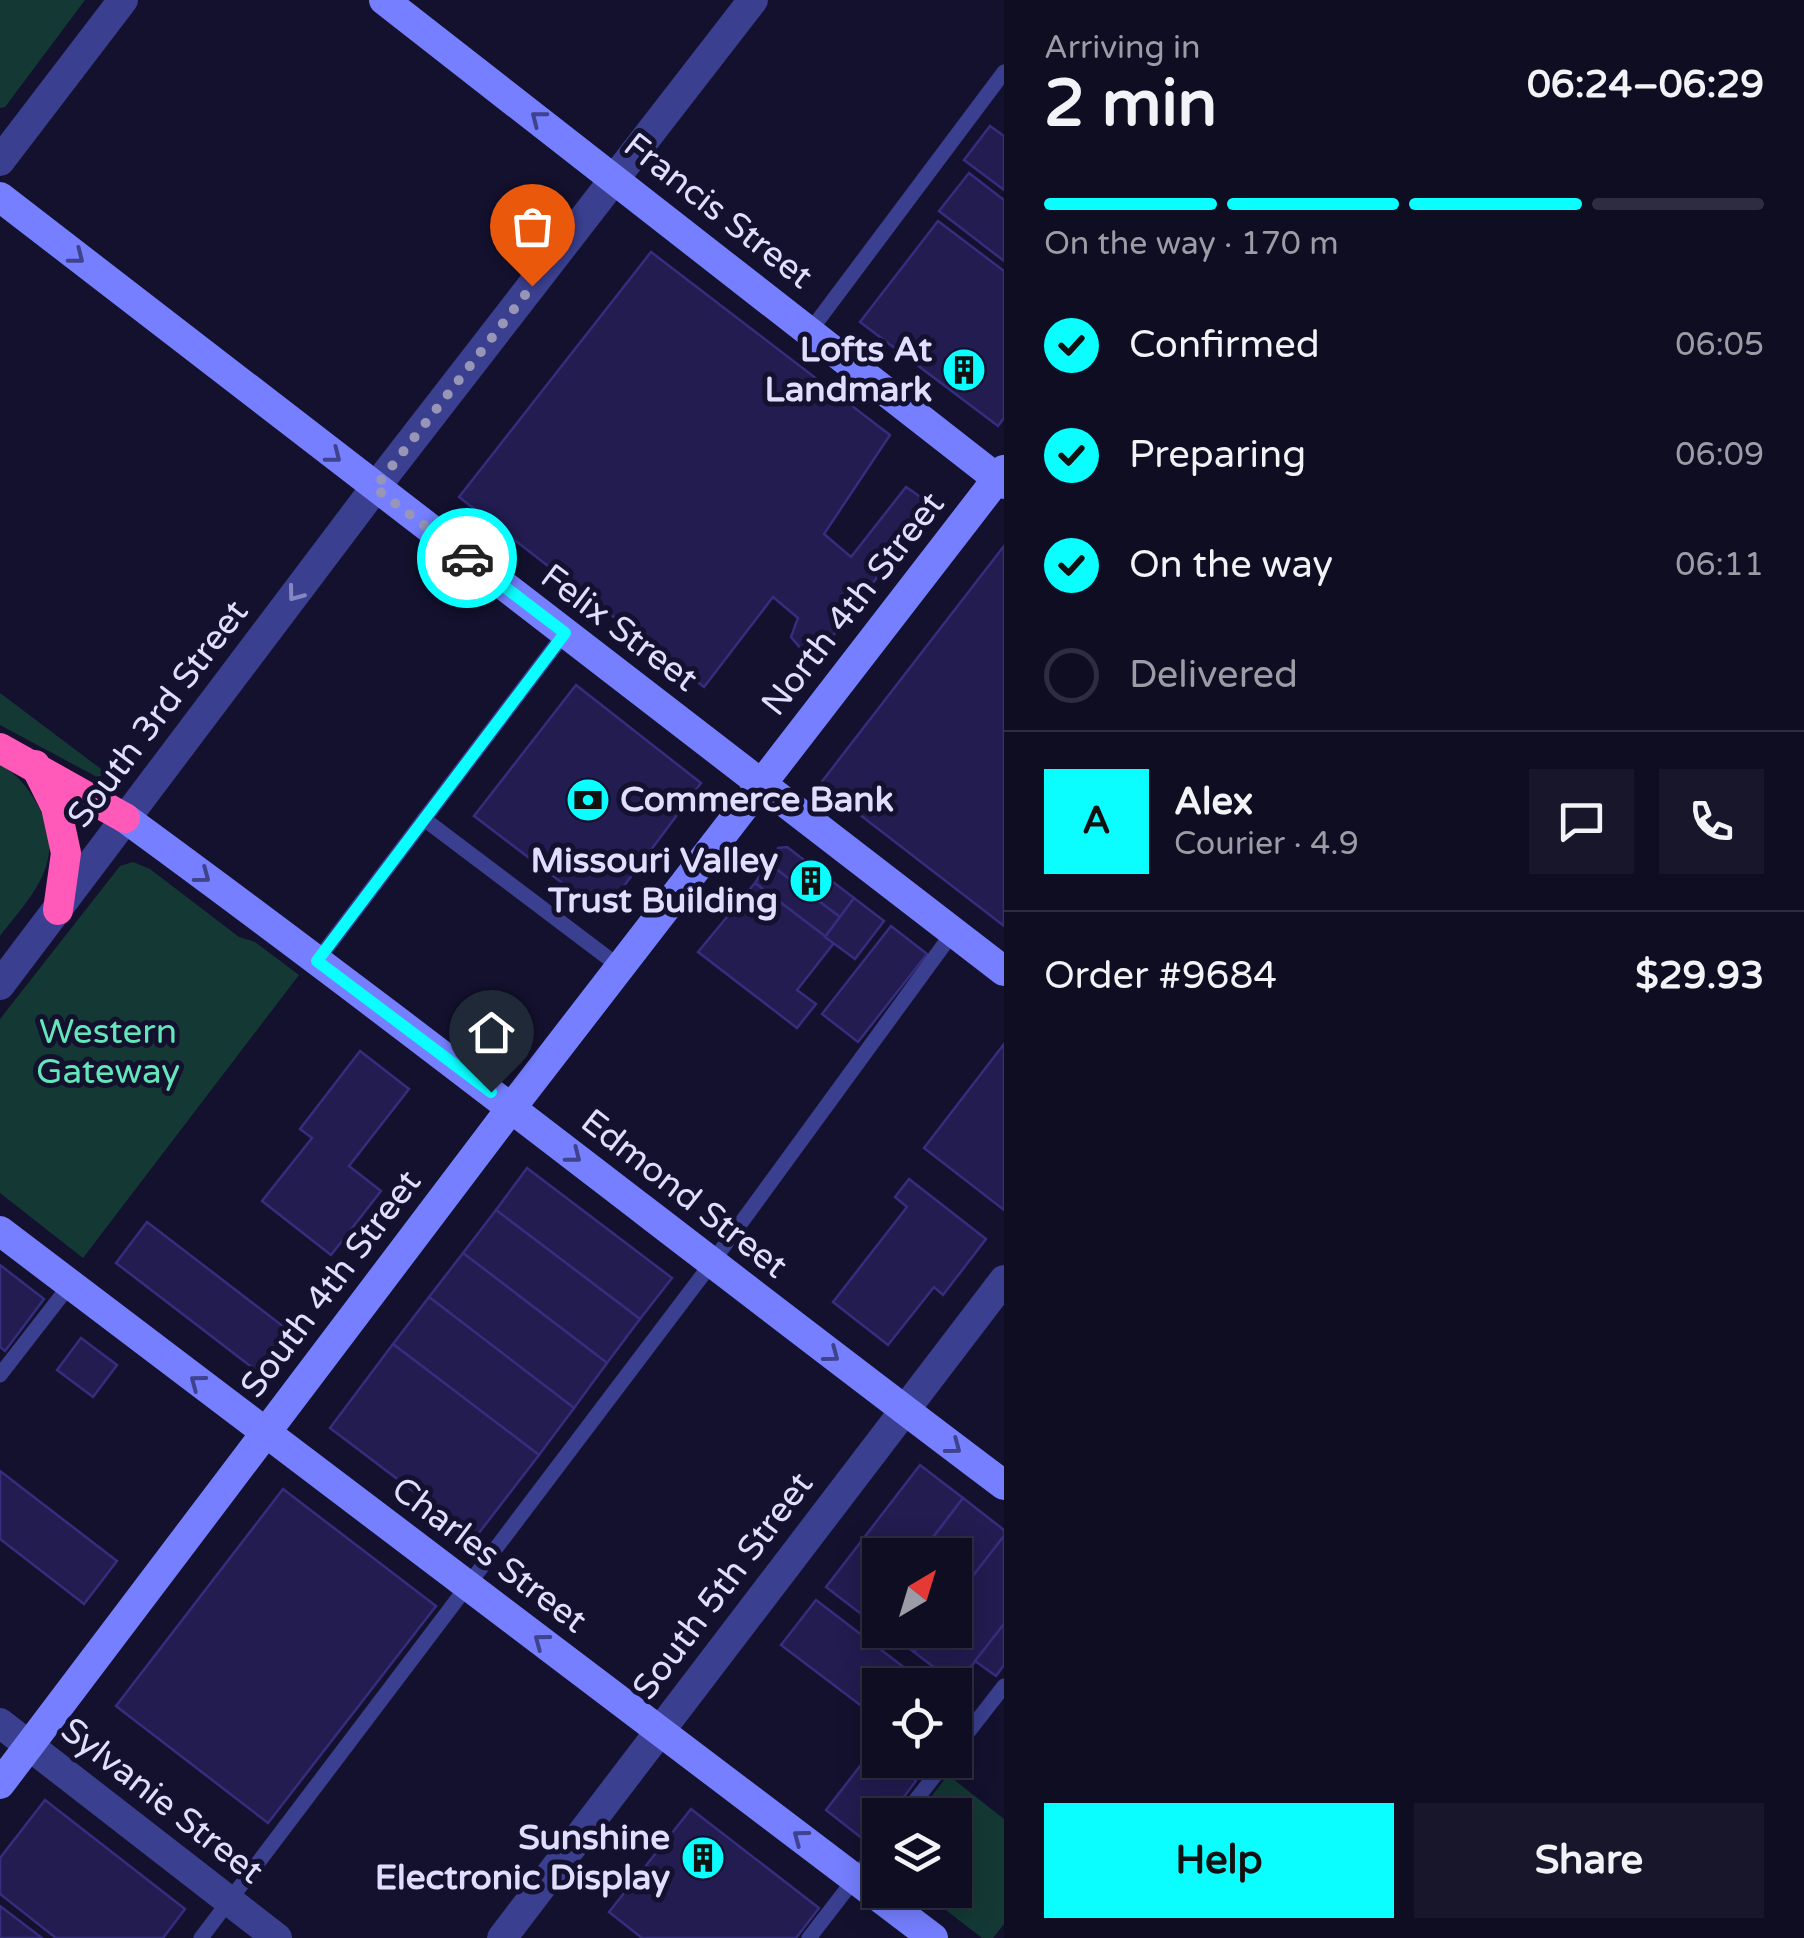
<!DOCTYPE html>
<meta charset="utf-8">
<style>
:root{--surface:#0e0d22;--page:#17162a;--text:#f1f3f6;--muted:#9b9ca5;--line:#2e2d40;--accent:#0afeff}
body{margin:0;font-family:"Varela Round",sans-serif;background:var(--page);color:var(--text);height:100vh;display:flex;flex-direction:column;font-size:38px;white-space:nowrap}
*{box-sizing:border-box;margin:0}
p{font-size:32px;color:var(--muted)}
.icon{flex:none;width:55px;height:55px;fill:none;stroke:currentColor;stroke-width:2;stroke-linecap:round;stroke-linejoin:round}
.map{position:relative;flex:1;overflow:hidden}
.side{display:flex;flex-direction:column;background:var(--surface);width:800px}
.side>*{flex:none}
.needle{width:65px;rotate:38deg}
.controls{position:absolute;left:862px;top:1538px;display:grid;gap:20px}
.controls a{display:grid;place-items:center;width:110px;height:110px;border-radius:0px;background:var(--surface);box-shadow:0 5px 25px #0003,0 0 0 2px var(--line);font-size:50px}
.pin{position:absolute;display:grid;place-items:center;width:85px;height:85px;color:#fff;margin:-102px -42px;border-radius:50% 50% 50% 0;rotate:-45deg;box-shadow:0 0 10px #0007}
.pin .icon{rotate:45deg}
.courier{position:absolute;display:grid;place-items:center;width:100px;height:100px;margin:-50px;border:8px solid #0afeff;border-radius:50%;background:#fff;color:#222;box-shadow:0 2px 12px #0007}
.summary em{font-style:normal;font-weight:700}
.summary div{display:flex;flex-direction:column-reverse}
.summary{display:flex;align-items:center;justify-content:space-between;height:170px;padding:0 40px}
h1{font-size:65px;font-weight:700;line-height:75px}
.bar{display:grid;grid-template-columns:repeat(4,1fr);gap:15px 10px;align-content:center;height:120px;padding:0 40px}
.bar i{height:12px;border-radius:8px;background:var(--line)}
.bar .active{background:var(--accent)}
.bar p{grid-column:span 4}
.line{display:flex;align-items:center;gap:25px;padding:0 40px;border-top:2px solid var(--line)}
.line div{flex:1}
.round{display:grid;place-items:center;flex:none;width:105px;height:105px;border-radius:0px;background:var(--page)}
ol{padding:0 40px;list-style:none}
li{display:flex;align-items:center;gap:30px;height:110px}
li p{margin-inline-start:auto}
li .icon{padding:10px;border-radius:50%;background:var(--accent);color:#111;stroke-width:4}
li:last-child{color:var(--muted)}
li i{width:55px;height:55px;border:5px solid var(--line);border-radius:50%}
.cta{display:flex;gap:20px;margin-top:auto;padding:20px 40px}
.cta a{flex:1;height:115px;border-radius:0px;background:var(--accent);color:#111;font-size:40px;font-weight:700;line-height:115px;text-align:center}
.cta a+a{background:var(--page);color:var(--text)}
main{display:flex;flex:1;min-height:0}
.map>svg:first-child{display:block}
.green{fill:#143934}
.building{fill:#221c50;stroke:#352d7d;stroke-width:2.5}
.lines{fill:none;stroke-linecap:round;stroke-linejoin:round}
.lane{stroke:#3a3f8f;stroke-width:15}
.street{stroke:#3a3f8f;stroke-width:30}
.secondary{stroke:#757fff;stroke-width:30}
.highway{stroke:#ff59b9;stroke-width:30}
.oneway{stroke:#3f428c}
.oneway2{stroke:#8487c1}
.done{stroke:#9896b6;stroke-width:10;stroke-dasharray:0 18}
.route{stroke:#0afeff;stroke-width:12}
.labels{text-anchor:middle;dominant-baseline:central;stroke-width:10;stroke-linejoin:round;paint-order:stroke}
.street-label{font-size:35px;fill:#dfdeff;stroke:#13112e}
.poi-label{font-size:35px;font-weight:bold;fill:#dfdeff;stroke:#13112e;text-anchor:end}
.park-label{font-size:35px;fill:#63e6b9;stroke:#13112e}
</style>
<main>
<div class="map">
<svg width="1004" height="1938" viewBox="0 0 1004 1938">
<rect width="100%" height="100%" fill="#13112e"/>
<g class="green">
<polygon points="0,0 85,0 5,107 0,108"/>
<polygon points="0,693 117,781 97,777 0,725"/>
<path d="M0,765C17,774 27,786 37,804C69,859 33,894 0,936Z"/>
<polygon points="133,862 150,869 239,937 255,942 299,975 83,1258 0,1193 0,1019 120,866"/>
<polygon points="948,1775 1004,1819 1004,1924 993,1938 982,1938 920,1890 955,1890 955,1815 917,1815"/>
</g>
<g class="building">
<polygon points="990,126 1004,136 1004,190 964,160"/>
<polygon points="969,173 1004,200 1004,261 939,211"/>
<polygon points="938,221 1004,271 1004,418 998,426 860,322"/>
<polygon points="651,252 890,435 824,534 851,557 906,487 932,505 819,654 801,649 791,637 798,618 773,597 704,687 459,497"/>
<polygon points="1004,546 1004,926 820,784"/>
<polygon points="576,685 701,783 603,914 474,816"/>
<polygon points="787,847 854,898 840,917 768,863 778,848"/>
<polygon points="768,863 840,917 825,937 755,883"/>
<polygon points="755,883 834,943 797,990 816,1004 797,1028 698,952"/>
<polygon points="854,898 884,921 855,959 825,937"/>
<polygon points="891,926 927,954 858,1042 822,1014"/>
<polygon points="1004,1044 1004,1210 924,1148"/>
<polygon points="360,1051 409,1089 349,1166 381,1191 331,1255 262,1201 312,1138 300,1129"/>
<polygon points="527,1168 672,1278 640,1319 496,1210"/>
<polygon points="909,1179 986,1239 943,1295 934,1287 888,1345 833,1302 907,1207 895,1197"/>
<polygon points="496,1210 640,1319 607,1363 463,1253"/>
<polygon points="147,1222 297,1337 266,1378 116,1263"/>
<polygon points="463,1253 607,1363 574,1408 429,1297"/>
<polygon points="0,1265 44,1299 5,1351 0,1347"/>
<polygon points="429,1297 574,1408 539,1455 393,1344"/>
<polygon points="81,1338 117,1365 93,1397 57,1370"/>
<polygon points="393,1344 539,1455 475,1538 330,1428"/>
<polygon points="920,1465 963,1498 919,1555 880,1555 880,1606 869,1620 826,1587"/>
<polygon points="0,1471 117,1561 84,1604 0,1539"/>
<polygon points="283,1489 436,1606 268,1823 116,1706"/>
<polygon points="963,1498 1004,1530 1004,1536 955,1599 955,1555 945,1555 929,1543"/>
<polygon points="1004,1536 1004,1624 957,1685 914,1652 931,1630 955,1630 955,1599"/>
<polygon points="816,1600 927,1685 880,1685 880,1720 781,1645"/>
<polygon points="1004,1624 1004,1665 996,1676 975,1661"/>
<polygon points="898,1630 931,1630 914,1652 893,1637"/>
<polygon points="874,1748 880,1753 880,1760 890,1760 916,1781 890,1815 880,1815 880,1828 868,1843 826,1810"/>
<polygon points="45,1800 185,1909 163,1938 56,1938 0,1894 0,1858"/>
<polygon points="691,1809 819,1908 796,1938 642,1938 609,1912"/>
<polygon points="0,1906 42,1938 0,1938"/>
</g>
<g class="lines">
<g class="lane">
<polyline points="810,331 1004,72"/>
<polyline points="424,819 620,967"/>
<polyline points="317,961 565,633"/>
<polyline points="0,1375 69,1286"/>
<polyline points="955,1749 1004,1686"/>
<polyline points="904,1815 947,1760"/>
<polyline points="201,1938 711,1264 954,931"/>
<polyline points="809,1938 880,1846"/>
</g>
<g class="street">
<polyline points="0,161 123,0"/>
<polyline points="0,985 375,488 753,0"/>
<polyline points="0,1723 277,1938"/>
<polyline points="502,1938 1004,1280"/>
</g>
<g class="secondary">
<polyline points="384,0 1004,484"/>
<polyline points="0,197 1004,971"/>
<path d="M125,818C422,1035 710,1264 1004,1485"/>
<polyline points="0,1231 933,1938"/>
<polyline points="0,1784 512,1107 1004,470"/>
</g>
<g class="highway">
<polyline points="0,748 125,818"/>
<polyline points="35,765 56,807 66,853 58,910"/>
</g>
</g>
<defs><path id="oneway-chevron" d="M-2-3.5L2.5 0L-2 3.5" fill="none" stroke-width="1.6" stroke-linecap="round" stroke-linejoin="round" transform="scale(2.5)"/></defs>
<g class="oneway">
<use href="#oneway-chevron" transform="translate(538 118) rotate(-142)"/>
<use href="#oneway-chevron" transform="translate(77 257) rotate(38)"/>
<use href="#oneway-chevron" transform="translate(334 456) rotate(38)"/>
<use href="#oneway-chevron" transform="translate(203 876) rotate(37)"/>
<use href="#oneway-chevron" transform="translate(574 1156) rotate(38)"/>
<use href="#oneway-chevron" transform="translate(832 1355) rotate(37)"/>
<use href="#oneway-chevron" transform="translate(197 1382) rotate(-143)"/>
<use href="#oneway-chevron" transform="translate(954 1447) rotate(37)"/>
<use href="#oneway-chevron" transform="translate(541 1641) rotate(-143)"/>
<use href="#oneway-chevron" transform="translate(800 1837) rotate(-143)"/>
</g>
<use class="oneway2" href="#oneway-chevron" transform="translate(295 594) rotate(127)"/>
<g class="lines">
<polyline class="done" points="467,558 375,488 532,286"/>
<polyline class="route" points="467,558 565,633 317,961 491,1092"/>
</g>
<defs>
<symbol id="building-disc" viewBox="-11 -11 22 22"><circle r="9.5" fill="#0afeff" stroke="#13112e"/><path d="M-4-6H4V6H1V3H-1V6H-4ZM-2.5-4.3h1.7v1.8h-1.7ZM.8-4.3h1.7v1.8H.8ZM-2.5-1h1.7V.8h-1.7ZM.8-1h1.7V.8H.8Z" fill="#111"/></symbol>
<symbol id="bank-disc" viewBox="-11 -11 22 22"><circle r="9.5" fill="#0afeff" stroke="#13112e"/><path d="M-6-4H6V4H-6ZM0-2.3a2.3 2.3 0 1 0 0 4.6a2.3 2.3 0 1 0 0-4.6Z" fill="#111"/></symbol>
</defs>
<g fill-rule="evenodd">
<use href="#building-disc" x="939" y="345" width="50" height="50"/>
<use href="#bank-disc" x="563" y="775" width="50" height="50"/>
<use href="#building-disc" x="786" y="856" width="50" height="50"/>
<use href="#building-disc" x="678" y="1833" width="50" height="50"/>
</g>
<g class="labels">
<g class="street-label">
<text transform="translate(718 211) rotate(38)">Francis Street</text>
<text transform="translate(853 604) rotate(-52)">North 4th Street</text>
<text transform="translate(619 628) rotate(37)">Felix Street</text>
<text transform="translate(158 714) rotate(-53)">South 3rd Street</text>
<text transform="translate(684 1194) rotate(38)">Edmond Street</text>
<text transform="translate(331 1284) rotate(-53)">South 4th Street</text>
<text transform="translate(489 1555) rotate(37)">Charles Street</text>
<text transform="translate(723 1586) rotate(-53)">South 5th Street</text>
<text transform="translate(162 1801) rotate(38)">Sylvanie Street</text>
</g>
<g class="poi-label">
<text x="932" y="350">Lofts At<tspan x="932" dy="40">Landmark</tspan></text>
<text x="620" y="800" text-anchor="start">Commerce Bank</text>
<text x="778" y="861">Missouri Valley<tspan x="778" dy="40">Trust Building</tspan></text>
<text x="670" y="1838">Sunshine<tspan x="670" dy="40">Electronic Display</tspan></text>
</g>
<g class="park-label">
<text x="108" y="1032">Western<tspan x="108" dy="40">Gateway</tspan></text>
</g>
</g>
</svg>
<div class="controls">
<a><svg class="needle" viewBox="-14 -14 28 28"><path d="M0-13l5 13h-10z" fill="#e53935"/><path d="M0 13l5-13h-10z" fill="#9b9ca5"/></svg></a>
<a><svg class="icon" aria-label="locate" viewBox="0 0 24 24"><circle cx="12" cy="12" r="6"/><path d="M12 2v4M12 18v4M2 12h4M18 12h4"/></svg></a>
<a><svg class="icon" aria-label="layers" viewBox="0 0 24 24"><path d="M12 4l9 5-9 5-9-5zM3 14l9 5 9-5"/></svg></a>
</div>
<div class="pin" style="left:532px;top:286px;background:#ea580c"><svg class="icon" aria-label="bag" viewBox="0 0 24 24"><path d="M5 8h14l-1 12H6zM9 8a3 3 0 0 1 6 0"/></svg></div>
<div class="pin" style="left:491px;top:1092px;background:#1f2937"><svg class="icon" aria-label="home" viewBox="0 0 24 24"><path d="M3 11l9-7 9 7M6 9v11h12V9"/></svg></div>
<div class="courier" style="left:467px;top:558px"><svg class="icon" aria-label="car" viewBox="0 0 24 24"><path d="M5 17H2v-5l4-1 3-4h7l3 4 3 1v5h-3M9 17h6M6 11h13"/><circle cx="7" cy="17" r="2"/><circle cx="17" cy="17" r="2"/></svg></div>
</div>
<section class="side">
<div class="summary"><div><h1>2 min</h1><p>Arriving in</p></div><em>06:24–06:29</em></div>
<div class="bar"><i class="active"></i><i class="active"></i><i class="active"></i><i></i><p>On the way · 170 m</p></div>
<ol>
<li><svg class="icon" aria-label="check" viewBox="0 0 24 24"><path d="M5 12l5 5 9-10"/></svg>Confirmed<p>06:05</p></li>
<li><svg class="icon" aria-label="check" viewBox="0 0 24 24"><path d="M5 12l5 5 9-10"/></svg>Preparing<p>06:09</p></li>
<li><svg class="icon" aria-label="check" viewBox="0 0 24 24"><path d="M5 12l5 5 9-10"/></svg>On the way<p>06:11</p></li>
<li><i></i>Delivered</li>
</ol>
<div class="line" style="height:180px"><b class="round" style="background:var(--accent);color:#111">A</b><div><b>Alex</b><p>Courier · 4.9</p></div><a class="round"><svg class="icon" aria-label="chat" viewBox="0 0 24 24"><path d="M4 5h16v11H9l-5 4z"/></svg></a><a class="round"><svg class="icon" aria-label="phone" viewBox="0 0 24 24"><path d="M5 4h4l2 5-3 2q2 4 5 5l2-3 5 2v4C11 20 4 13 5 4z"/></svg></a></div>
<div class="line" style="height:130px"><div>Order #9684</div><b>$29.93</b></div>
<div class="cta"><a>Help</a><a>Share</a></div>
</section>
</main>
